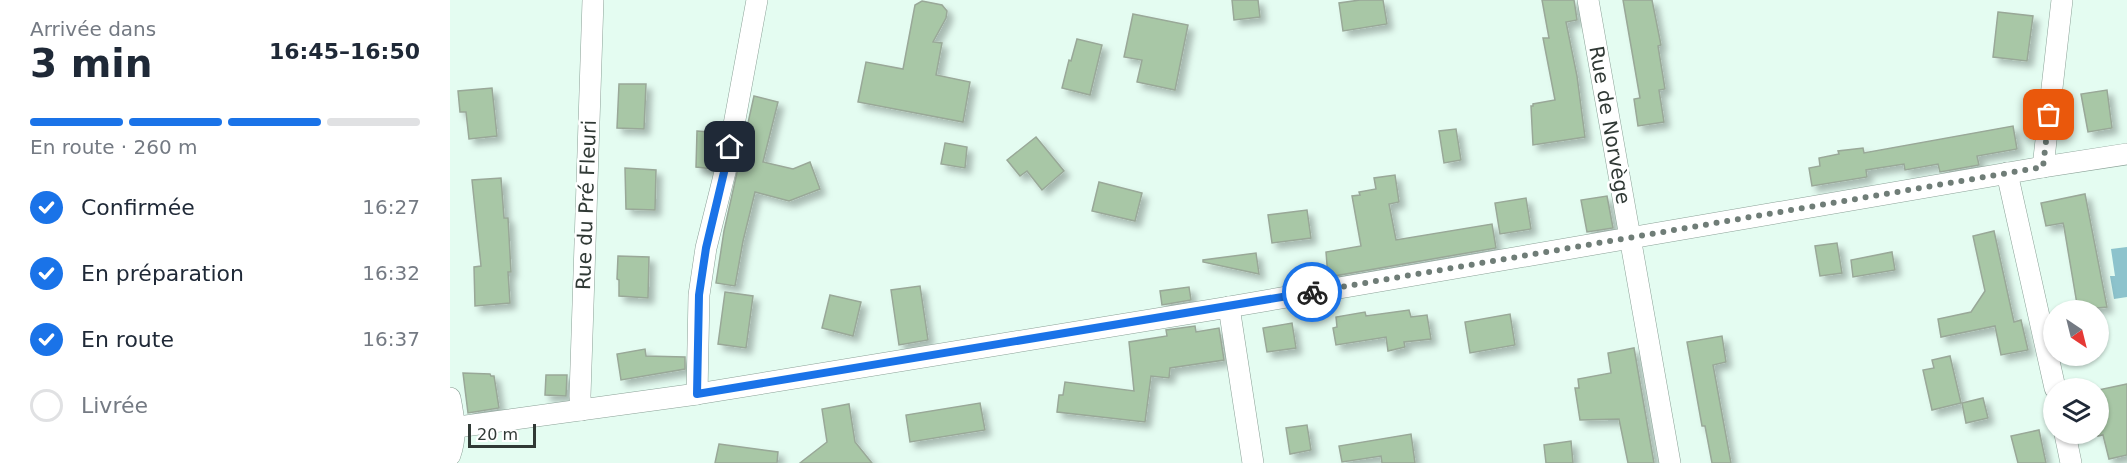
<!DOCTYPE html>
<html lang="fr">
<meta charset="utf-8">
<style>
:root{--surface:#fff;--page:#f2f2f3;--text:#1f2937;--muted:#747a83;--line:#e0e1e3;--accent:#1a73e8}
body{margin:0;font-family:"DejaVu Sans",sans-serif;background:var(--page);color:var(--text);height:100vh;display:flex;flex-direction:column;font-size:22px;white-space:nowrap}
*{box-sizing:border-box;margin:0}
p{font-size:20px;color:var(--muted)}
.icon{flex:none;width:33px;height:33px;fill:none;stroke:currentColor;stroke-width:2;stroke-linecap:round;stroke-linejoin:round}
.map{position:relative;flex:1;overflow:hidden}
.details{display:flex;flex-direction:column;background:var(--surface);width:450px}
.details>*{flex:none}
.needle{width:39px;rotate:145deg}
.fabs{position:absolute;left:1593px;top:300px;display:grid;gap:12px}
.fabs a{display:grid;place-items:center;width:66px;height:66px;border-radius:50%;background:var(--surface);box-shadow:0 2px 4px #0004;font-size:30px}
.scale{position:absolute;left:18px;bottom:15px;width:68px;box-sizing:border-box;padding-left:6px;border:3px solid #303935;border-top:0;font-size:16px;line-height:21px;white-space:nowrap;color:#303935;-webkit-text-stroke:4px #fff;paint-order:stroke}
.pin{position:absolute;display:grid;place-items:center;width:51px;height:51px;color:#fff;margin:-26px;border-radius:12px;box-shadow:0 3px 9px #0006}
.courier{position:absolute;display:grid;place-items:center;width:60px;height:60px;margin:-30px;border:4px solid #1a73e8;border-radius:50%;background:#fff;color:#222;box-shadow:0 2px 8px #0007}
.summary em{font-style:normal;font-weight:700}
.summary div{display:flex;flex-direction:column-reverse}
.summary{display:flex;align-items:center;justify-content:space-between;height:102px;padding:0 30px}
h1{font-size:39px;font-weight:700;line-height:45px}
.bar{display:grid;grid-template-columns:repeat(4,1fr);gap:9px 6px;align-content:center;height:72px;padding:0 30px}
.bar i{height:8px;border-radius:4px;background:var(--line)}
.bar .on{background:var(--accent)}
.bar p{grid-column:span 4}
ol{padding:0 30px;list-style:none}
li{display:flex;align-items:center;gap:18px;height:66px}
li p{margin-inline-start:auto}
li .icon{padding:6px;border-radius:50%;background:var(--accent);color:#fff;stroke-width:4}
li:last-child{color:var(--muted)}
li i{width:33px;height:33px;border:3px solid var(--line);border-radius:50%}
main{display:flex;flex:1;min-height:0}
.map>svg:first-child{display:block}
.water{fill:#8dc3cc}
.building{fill:#a8c7a6;stroke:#99a898;stroke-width:1.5;filter:url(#shadow)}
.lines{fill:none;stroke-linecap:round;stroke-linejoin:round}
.street-casing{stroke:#8ba197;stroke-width:22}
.street{stroke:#fff;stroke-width:21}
.done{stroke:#6f7d77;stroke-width:6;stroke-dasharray:0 10.8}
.route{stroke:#1a73e8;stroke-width:8}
.labels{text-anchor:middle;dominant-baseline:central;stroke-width:5;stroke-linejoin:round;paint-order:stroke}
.street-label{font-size:20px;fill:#303935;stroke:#fff}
</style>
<main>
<section class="details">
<div class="summary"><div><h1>3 min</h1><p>Arrivée dans</p></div><em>16:45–16:50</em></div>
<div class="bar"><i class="on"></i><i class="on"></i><i class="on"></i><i></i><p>En route · 260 m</p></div>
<ol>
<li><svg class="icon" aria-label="check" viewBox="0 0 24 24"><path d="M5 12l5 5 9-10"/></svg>Confirmée<p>16:27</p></li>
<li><svg class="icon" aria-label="check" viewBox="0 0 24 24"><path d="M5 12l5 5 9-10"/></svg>En préparation<p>16:32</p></li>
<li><svg class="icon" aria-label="check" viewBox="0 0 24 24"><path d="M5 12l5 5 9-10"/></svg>En route<p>16:37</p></li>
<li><i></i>Livrée</li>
</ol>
</section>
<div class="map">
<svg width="1677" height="463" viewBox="0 0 1677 463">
<defs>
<filter id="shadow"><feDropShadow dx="5.5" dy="5.5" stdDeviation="3" flood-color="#0004"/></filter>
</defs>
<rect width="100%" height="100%" fill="#e4fcf1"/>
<polygon class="water" points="1677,247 1677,297 1664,299 1660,276 1665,276 1661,249"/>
<g class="building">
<polygon points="782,0 808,0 810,17 784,20"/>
<polygon points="910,0 933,0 937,24 893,31 889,3"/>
<polygon points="1092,0 1124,0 1127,20 1116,22 1127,76 1135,137 1083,145 1081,106 1083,106 1083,104 1105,100 1093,38 1099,38"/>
<polygon points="1173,0 1202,0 1211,45 1208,46 1215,89 1209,90 1214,122 1188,126 1184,99 1190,98"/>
<polygon points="472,1 492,5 497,11 496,18 483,42 492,43 486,75 520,82 513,122 408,102 416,62 453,69 465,5"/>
<polygon points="1548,12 1583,16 1577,61 1543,57"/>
<polygon points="683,14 738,25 725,90 687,82 692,60 674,57"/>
<polygon points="627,39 652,45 640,95 612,88 619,60 621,61"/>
<polygon points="169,84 196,84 194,129 167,128"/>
<polygon points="42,88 47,136 19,139 16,112 10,112 8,91"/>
<polygon points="1657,90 1662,128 1638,132 1631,94"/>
<polygon points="304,96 328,102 313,162 343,169 360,162 370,189 339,201 305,192 293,241 285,286 266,283 274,231"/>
<polygon points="1563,126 1567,149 1527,156 1529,165 1490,172 1488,164 1455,170 1454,164 1416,170 1417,177 1362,186 1359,168 1370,166 1369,158 1389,154 1388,151 1413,148 1414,153"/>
<polygon points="1006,129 1011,160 994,163 989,131"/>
<polygon points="247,131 270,133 263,169 246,167"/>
<polygon points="586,137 614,171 592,190 577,171 570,176 557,160"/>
<polygon points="495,143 517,147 515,168 491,164"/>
<polygon points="175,168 206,170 205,210 176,209"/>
<polygon points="945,175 949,202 939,204 946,240 1042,224 1046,248 878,277 876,252 911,246 902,196 910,195 909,192 926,189 924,178"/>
<polygon points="51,178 54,218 58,218 61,272 58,272 60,303 25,306 24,267 31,266 22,180"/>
<polygon points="649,182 692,193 685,221 642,211"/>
<polygon points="1635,194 1657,307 1628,310 1614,227 1613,223 1596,226 1591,203"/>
<polygon points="1157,196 1163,228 1137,232 1131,200"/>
<polygon points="1076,198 1081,229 1050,234 1045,203"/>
<polygon points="857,210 861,238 822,243 818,215"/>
<polygon points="1544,231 1564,322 1571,320 1578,350 1551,355 1545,326 1491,337 1488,319 1521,312 1535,291 1523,236"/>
<polygon points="1387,243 1392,273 1370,276 1365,246"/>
<polygon points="1442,252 1445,270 1403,277 1401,260"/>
<polygon points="806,253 809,274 753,262 753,260"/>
<polygon points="168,256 199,257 198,298 169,296 169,280 167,279"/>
<polygon points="470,286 478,340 449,345 441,290"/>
<polygon points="739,287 741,300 712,305 710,291"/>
<polygon points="275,292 303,296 296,348 268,344"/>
<polygon points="380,295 411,302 403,336 372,328"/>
<polygon points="959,310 961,317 977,315 981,339 954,342 955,347 938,351 936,337 886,345 883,328 887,327 886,317 915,312 916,316"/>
<polygon points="1060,314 1065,345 1020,353 1015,322"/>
<polygon points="842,323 846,348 817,352 813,328"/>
<polygon points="745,326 746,332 769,328 774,360 720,368 719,378 701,376 695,422 607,412 609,395 613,395 615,382 684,391 679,342 717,336 716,330"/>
<polygon points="1272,336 1276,362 1263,365 1281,463 1262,463 1255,426 1252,426 1237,342"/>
<polygon points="1184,348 1193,400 1204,463 1178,463 1169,419 1130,420 1125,388 1129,388 1128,379 1161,373 1158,353"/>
<polygon points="195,349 196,356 235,357 235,369 171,380 167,354"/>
<polygon points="1500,356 1511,403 1482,410 1473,370 1484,368 1482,360"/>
<polygon points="13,373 40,374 41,376 44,376 49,408 18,413"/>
<polygon points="96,375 117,375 116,396 95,395"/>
<polygon points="1677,384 1677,455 1659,459 1653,435 1648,436 1648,390"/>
<polygon points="1533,398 1538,418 1516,423 1512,403"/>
<polygon points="530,403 535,430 460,442 456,415"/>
<polygon points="399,404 405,442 422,463 350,463 377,442 372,409"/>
<polygon points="857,425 861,450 840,454 836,428"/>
<polygon points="1589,430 1596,463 1568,463 1561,436"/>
<polygon points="961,434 965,463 932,463 931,456 892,462 889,446"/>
<polygon points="1121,441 1123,463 1096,463 1094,445"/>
<polygon points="269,444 328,452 327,463 265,463"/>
</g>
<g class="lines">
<defs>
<g id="street">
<polyline points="1138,0 1220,463"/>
<polyline points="1593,167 1612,0"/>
<polyline points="1557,173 1605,388"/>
<polyline points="779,307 803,463"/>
<polyline points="247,394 249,295 256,248 276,168 307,0"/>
<path d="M0,398C4,418 7,436 0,455"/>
<polyline points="131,410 130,396 143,0"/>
<polyline points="0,428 247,394 779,307 1593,167 1677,154"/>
<polyline points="1615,434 1621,463"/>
</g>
</defs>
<use href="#street" class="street-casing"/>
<use href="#street" class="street"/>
</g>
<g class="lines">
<polyline class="done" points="862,292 1593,167 1599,115"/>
<polyline class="route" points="280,147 256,248 249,295 247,394 862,292"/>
</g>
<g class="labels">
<g class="street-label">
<text transform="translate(1160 125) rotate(80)">Rue de Norvège</text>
<text transform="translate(136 205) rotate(-88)">Rue du Pré Fleuri</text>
</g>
</g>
</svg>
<div class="fabs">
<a><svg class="needle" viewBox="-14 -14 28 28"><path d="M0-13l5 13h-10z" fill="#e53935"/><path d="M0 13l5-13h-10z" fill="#747a83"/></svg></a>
<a><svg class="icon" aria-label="layers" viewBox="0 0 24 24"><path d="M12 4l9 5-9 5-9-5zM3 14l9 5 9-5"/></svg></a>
</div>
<div class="scale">20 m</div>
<div class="pin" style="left:1599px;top:115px;background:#ea580c"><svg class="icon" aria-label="bag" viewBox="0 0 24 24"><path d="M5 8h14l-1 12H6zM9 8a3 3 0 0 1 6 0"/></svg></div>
<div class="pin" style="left:280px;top:147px;background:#1f2937"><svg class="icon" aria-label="home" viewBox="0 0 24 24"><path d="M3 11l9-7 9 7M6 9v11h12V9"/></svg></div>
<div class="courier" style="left:862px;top:292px"><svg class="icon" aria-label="bike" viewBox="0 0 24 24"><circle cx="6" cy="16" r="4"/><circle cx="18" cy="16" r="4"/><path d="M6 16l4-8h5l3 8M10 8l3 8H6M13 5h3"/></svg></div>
</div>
</main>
